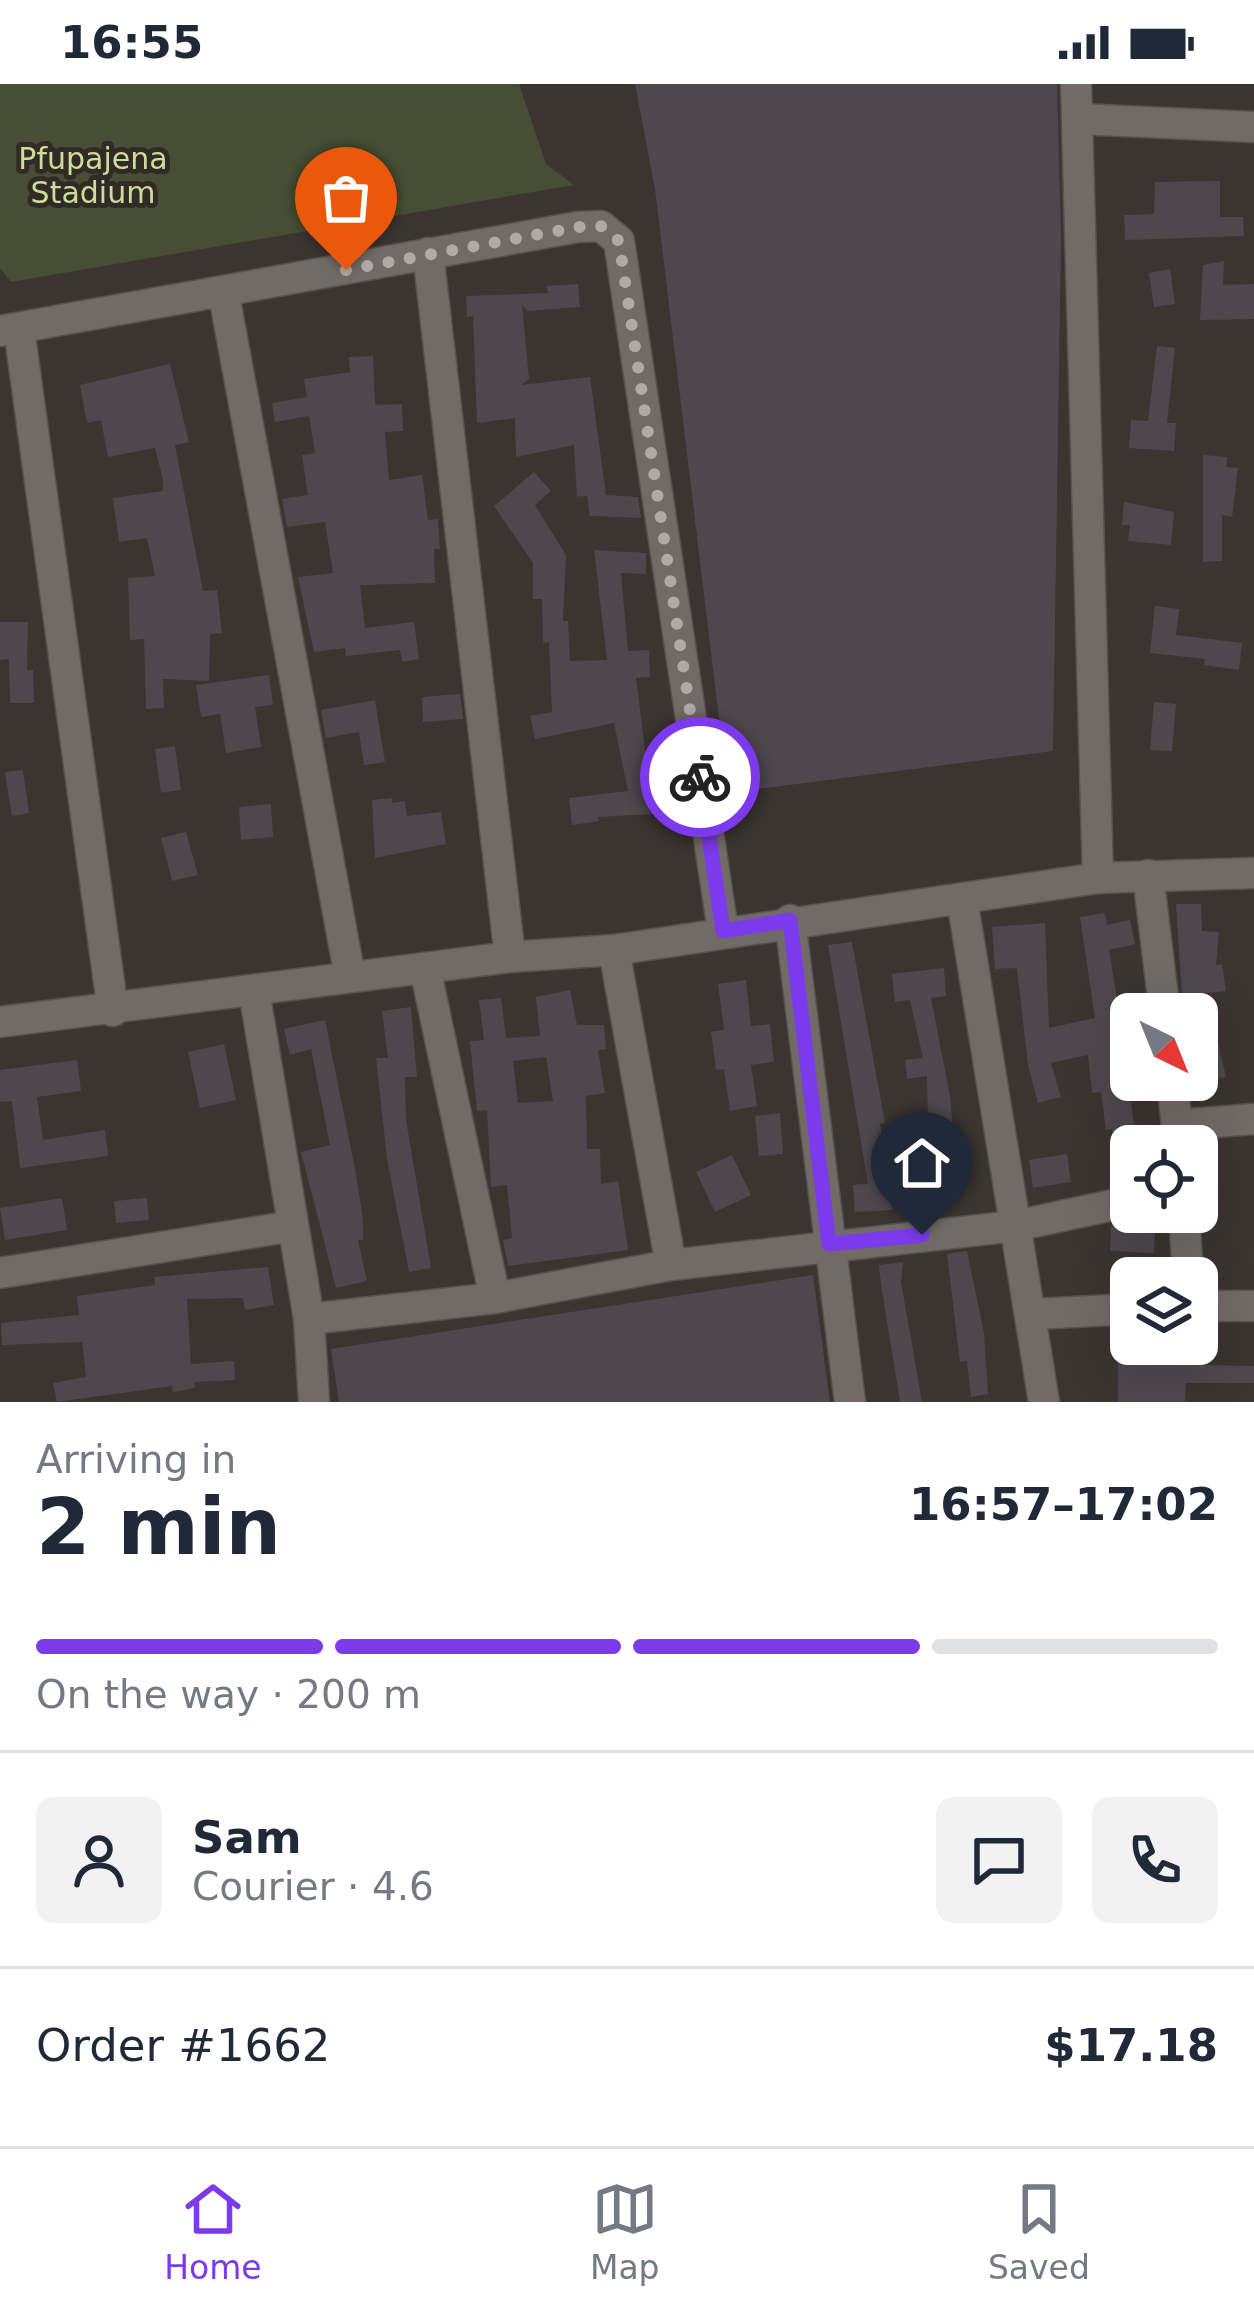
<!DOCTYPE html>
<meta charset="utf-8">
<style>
:root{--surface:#fff;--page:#f2f2f3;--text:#1f2937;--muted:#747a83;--line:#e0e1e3;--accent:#7c3aed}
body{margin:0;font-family:"DejaVu Sans",sans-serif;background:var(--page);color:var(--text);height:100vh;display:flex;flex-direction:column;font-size:45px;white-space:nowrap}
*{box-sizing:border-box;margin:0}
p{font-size:39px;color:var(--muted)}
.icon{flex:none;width:66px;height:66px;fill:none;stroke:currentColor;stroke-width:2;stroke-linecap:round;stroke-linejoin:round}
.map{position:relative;height:1318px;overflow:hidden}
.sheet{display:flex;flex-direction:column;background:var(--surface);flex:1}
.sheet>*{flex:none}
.needle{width:78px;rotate:137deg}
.tools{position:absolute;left:1110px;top:909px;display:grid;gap:24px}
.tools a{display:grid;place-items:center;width:108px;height:108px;border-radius:18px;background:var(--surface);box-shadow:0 12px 48px #0002;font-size:60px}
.pin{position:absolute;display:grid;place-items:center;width:102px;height:102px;color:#fff;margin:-123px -51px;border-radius:50% 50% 50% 0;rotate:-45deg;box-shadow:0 0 12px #0007}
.pin .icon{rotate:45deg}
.courier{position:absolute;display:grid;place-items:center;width:120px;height:120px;margin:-60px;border:9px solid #7c3aed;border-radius:50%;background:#fff;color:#222;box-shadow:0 3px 15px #0007}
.headline em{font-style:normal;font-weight:600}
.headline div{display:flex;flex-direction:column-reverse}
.headline{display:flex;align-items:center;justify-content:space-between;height:204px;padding:0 36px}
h1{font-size:78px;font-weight:600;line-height:90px}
.bar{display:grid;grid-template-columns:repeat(4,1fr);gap:18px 12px;align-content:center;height:144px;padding:0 36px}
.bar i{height:15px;border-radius:9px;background:var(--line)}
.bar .on{background:var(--accent)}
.bar p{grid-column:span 4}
.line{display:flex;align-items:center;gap:30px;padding:0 36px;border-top:3px solid var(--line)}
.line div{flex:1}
.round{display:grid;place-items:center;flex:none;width:126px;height:126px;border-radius:18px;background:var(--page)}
.status{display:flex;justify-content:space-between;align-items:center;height:84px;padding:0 60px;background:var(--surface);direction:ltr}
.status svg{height:33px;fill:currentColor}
.dock{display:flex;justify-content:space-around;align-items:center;height:168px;border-top:3px solid var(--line);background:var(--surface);font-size:33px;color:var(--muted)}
.dock a{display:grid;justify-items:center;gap:6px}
.dock .on{color:var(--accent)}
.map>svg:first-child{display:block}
.green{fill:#474e33}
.building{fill:#4e484c;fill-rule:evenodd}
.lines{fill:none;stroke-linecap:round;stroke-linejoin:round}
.minor-casing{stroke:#57514f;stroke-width:33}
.minor{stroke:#726a67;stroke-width:30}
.done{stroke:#afaaa8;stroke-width:12;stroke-dasharray:0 21.6}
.route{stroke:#7c3aed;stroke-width:15}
.labels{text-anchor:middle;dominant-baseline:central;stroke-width:10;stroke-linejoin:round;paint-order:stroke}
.park-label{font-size:30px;fill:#ccdd96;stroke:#312a27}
</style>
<div class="status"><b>16:55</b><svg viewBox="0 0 49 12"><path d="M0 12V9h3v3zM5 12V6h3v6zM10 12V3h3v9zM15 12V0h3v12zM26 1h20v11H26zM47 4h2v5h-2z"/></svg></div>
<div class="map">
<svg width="1254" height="1318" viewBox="0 0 1254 1318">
<rect width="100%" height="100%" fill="#3b3431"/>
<polygon class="green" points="0,0 519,0 546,80 574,101 11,198 0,184"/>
<g class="building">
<polygon points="635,0 1057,0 1061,154 1053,667 728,709 655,105"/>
<polygon points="1220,97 1220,133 1243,133 1244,152 1125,156 1124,131 1154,130 1155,98"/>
<polygon points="1224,177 1223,201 1254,200 1254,235 1200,236 1203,181"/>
<polygon points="1170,185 1175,220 1154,223 1149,189"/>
<polygon points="578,200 580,223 527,227 522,220 529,295 521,301 590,293 606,411 638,413 641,434 590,432 587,412 577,413 574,361 516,373 515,334 477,339 473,232 467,233 466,212 548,209 547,202"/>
<polygon points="1157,262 1175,264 1167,339 1176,339 1174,367 1129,364 1131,336 1148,337"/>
<polygon points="373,272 375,321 402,320 403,347 385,348 389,396 422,391 428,436 438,435 440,465 434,465 435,499 360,501 365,544 414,538 419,575 402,578 400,566 346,572 345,564 314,568 298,493 333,489 325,438 287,443 282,415 308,411 302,371 315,369 309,332 275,338 272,319 307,313 304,295 350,288 349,273"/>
<polygon points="170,280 189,358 175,361 203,507 217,506 222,549 210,550 209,597 163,595 164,624 146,625 144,555 130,556 128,494 155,492 147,454 119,458 113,414 163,407 163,396 155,364 108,373 101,336 87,339 80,301"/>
<polygon points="1203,371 1227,373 1226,383 1238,384 1232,433 1222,431 1222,477 1203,478"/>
<polygon points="534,388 551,407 535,421 566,471 563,537 568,537 570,577 607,576 594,466 646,469 646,490 621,489 628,567 649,566 650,593 636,594 653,730 598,733 599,737 572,741 569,714 628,707 614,639 535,655 530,632 552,628 549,558 543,559 542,515 533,515 533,479 494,422"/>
<polygon points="1124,418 1174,428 1171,461 1128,457 1130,441 1122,441"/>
<polygon points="1155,522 1179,525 1176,551 1242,559 1239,586 1204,581 1205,575 1150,569"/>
<polygon points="0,538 28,538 27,586 33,586 34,619 10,619 9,575 0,576"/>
<polygon points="269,591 273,621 255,623 261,663 226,669 220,630 201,633 196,601"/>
<polygon points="460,610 463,635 423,638 422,613"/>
<polygon points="375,616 385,678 364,681 359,648 326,654 321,626"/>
<polygon points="1154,618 1176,620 1172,667 1150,666"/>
<polygon points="175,662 181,706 161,709 155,665"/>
<polygon points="23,686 29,729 12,732 5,688"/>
<polygon points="392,714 392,719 405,717 407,732 441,728 446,760 375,774 372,716"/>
<polygon points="271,720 273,753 241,756 239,723"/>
<polygon points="186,748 198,791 172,797 161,754"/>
<polygon points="1176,820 1201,820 1202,847 1219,848 1216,881 1222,880 1226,907 1182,912"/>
<polygon points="1105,829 1107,841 1130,836 1135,860 1109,866 1121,940 1131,939 1129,1005 1137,1062 1131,1062 1131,1098 1119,1100 1112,1045 1106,1046 1101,1008 1092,1009 1088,971 1051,979 1061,1013 1038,1019 1028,981 1017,884 995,885 992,843 1045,839 1049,944 1095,934 1080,833"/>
<polygon points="852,858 885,1039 880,1040 892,1126 855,1128 853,1101 868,1100 828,861"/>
<polygon points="944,884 946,912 931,914 950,1012 959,1115 930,1121 927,992 907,995 905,976 923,974 910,916 895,918 892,890"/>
<polygon points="746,896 751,942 770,940 774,978 751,981 757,1022 730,1027 724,985 716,986 711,948 724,946 718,900"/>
<path d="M570,906L577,941H604L606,965L598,966L605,1009L586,1012L587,1065H600L601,1100L618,1097L628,1166L508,1182L503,1156L512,1154L507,1101L491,1103L487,1026L477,1027L470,957L484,956L479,916L501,914L506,954L540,952L536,913ZM546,973L553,1017L518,1019L513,977Z"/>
<polygon points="411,923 417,993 405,993 406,1036 431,1184 409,1188 387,1075 376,974 388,974 382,927"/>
<polygon points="325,936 356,1090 363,1136 363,1156 358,1156 367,1197 336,1204 301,1068 330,1061 311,965 290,971 284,945"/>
<polygon points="1215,946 1226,993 1202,998 1197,950"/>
<polygon points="224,960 236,1016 200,1024 188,968"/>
<polygon points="77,976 81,1007 37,1013 43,1056 105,1046 108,1072 20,1084 12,1017 0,1018 0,986"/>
<polygon points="780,1029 783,1070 759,1072 755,1032"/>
<polygon points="1067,1070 1071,1098 1033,1104 1029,1076"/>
<polygon points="732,1071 751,1111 715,1128 696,1088"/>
<polygon points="62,1114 67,1146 5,1156 0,1124"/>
<polygon points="147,1114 149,1136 116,1139 114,1117"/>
<polygon points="1111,1142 1155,1145 1154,1169 1110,1167"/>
<polygon points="967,1167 984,1249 988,1310 971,1313 967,1277 960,1278 947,1170"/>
<polygon points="903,1178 901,1198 922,1318 900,1318 881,1200 879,1181"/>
<polygon points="268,1183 274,1221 245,1226 243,1214 187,1215 191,1280 234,1277 235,1296 194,1298 195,1304 173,1308 172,1302 57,1318 53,1299 86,1293 82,1258 2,1261 1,1239 79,1231 77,1212 155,1201 154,1193"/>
<polygon points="813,1191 830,1318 339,1318 331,1265"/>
<polygon points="1118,1260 1149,1260 1148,1280 1254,1282 1254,1299 1186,1299 1185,1318 1118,1318"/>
</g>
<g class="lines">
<defs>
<g id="minor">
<polyline points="1076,0 1098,794"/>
<polyline points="1079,35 1254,43"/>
<polyline points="428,169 510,873"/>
<polyline points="224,211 350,893"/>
<polyline points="19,245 113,927"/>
<polyline points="0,247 578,143 601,142 619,157 723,847"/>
<polyline points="1148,791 1165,930"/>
<polyline points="962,815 1044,1318"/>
<polyline points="790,836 850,1318"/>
<polyline points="614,866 671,1181"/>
<polyline points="425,884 495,1214"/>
<polyline points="254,907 309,1235 314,1318"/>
<polyline points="0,938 510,873 614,866 1098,794 1254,789"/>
<polyline points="1172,996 1179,1062"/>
<polyline points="1177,1041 1254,1035"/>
<polyline points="1184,1128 1188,1194"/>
<polyline points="0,1189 293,1142"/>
<polyline points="1197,1222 1254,1222"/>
<polyline points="1034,1230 1131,1225"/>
<polyline points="309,1235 495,1214 671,1181 1015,1142 1131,1117"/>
</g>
</defs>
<use href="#minor" class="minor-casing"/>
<use href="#minor" class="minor"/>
</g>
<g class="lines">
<polyline class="done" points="346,186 578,143 601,142 619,157 700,693"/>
<polyline class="route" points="700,693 723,847 790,836 829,1160 922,1151"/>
</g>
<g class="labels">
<g class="park-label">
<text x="93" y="74">Pfupajena<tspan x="93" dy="34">Stadium</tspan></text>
</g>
</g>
</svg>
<div class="tools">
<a><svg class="needle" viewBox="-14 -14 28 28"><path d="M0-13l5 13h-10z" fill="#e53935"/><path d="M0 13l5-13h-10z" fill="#747a83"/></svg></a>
<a><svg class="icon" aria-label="locate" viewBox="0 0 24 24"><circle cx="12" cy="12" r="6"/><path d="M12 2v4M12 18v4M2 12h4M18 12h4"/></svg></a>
<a><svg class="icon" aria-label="layers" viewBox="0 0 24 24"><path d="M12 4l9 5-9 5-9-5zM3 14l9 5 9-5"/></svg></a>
</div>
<div class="pin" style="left:346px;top:186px;background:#ea580c"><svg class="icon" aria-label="bag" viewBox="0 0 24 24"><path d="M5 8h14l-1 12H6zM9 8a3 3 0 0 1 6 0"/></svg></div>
<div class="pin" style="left:922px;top:1151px;background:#1f2937"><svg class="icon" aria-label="home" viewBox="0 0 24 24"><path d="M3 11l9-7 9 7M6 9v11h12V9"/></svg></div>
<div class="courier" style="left:700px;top:693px"><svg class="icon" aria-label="bike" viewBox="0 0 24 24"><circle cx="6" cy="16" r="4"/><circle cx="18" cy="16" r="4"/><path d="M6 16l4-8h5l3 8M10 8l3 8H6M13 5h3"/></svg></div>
</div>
<section class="sheet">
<div class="headline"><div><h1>2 min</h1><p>Arriving in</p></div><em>16:57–17:02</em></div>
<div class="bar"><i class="on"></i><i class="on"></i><i class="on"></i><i></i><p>On the way · 200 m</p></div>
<div class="line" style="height:216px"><a class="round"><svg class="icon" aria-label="person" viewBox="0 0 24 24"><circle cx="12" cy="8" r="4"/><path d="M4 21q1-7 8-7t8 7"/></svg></a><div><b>Sam</b><p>Courier · 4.6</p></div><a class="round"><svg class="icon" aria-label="chat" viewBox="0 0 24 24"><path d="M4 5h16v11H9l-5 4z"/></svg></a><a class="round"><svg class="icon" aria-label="phone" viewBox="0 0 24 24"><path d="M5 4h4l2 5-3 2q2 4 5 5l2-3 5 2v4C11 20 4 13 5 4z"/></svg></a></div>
<div class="line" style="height:156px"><div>Order #1662</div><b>$17.18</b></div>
</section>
<nav class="dock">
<a class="on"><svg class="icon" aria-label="home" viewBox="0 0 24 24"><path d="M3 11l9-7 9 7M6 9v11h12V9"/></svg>Home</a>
<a><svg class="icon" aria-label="map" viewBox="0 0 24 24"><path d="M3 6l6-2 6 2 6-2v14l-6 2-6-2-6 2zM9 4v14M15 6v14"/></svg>Map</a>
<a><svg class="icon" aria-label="saved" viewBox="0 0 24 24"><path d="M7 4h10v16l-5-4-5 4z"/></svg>Saved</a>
</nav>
